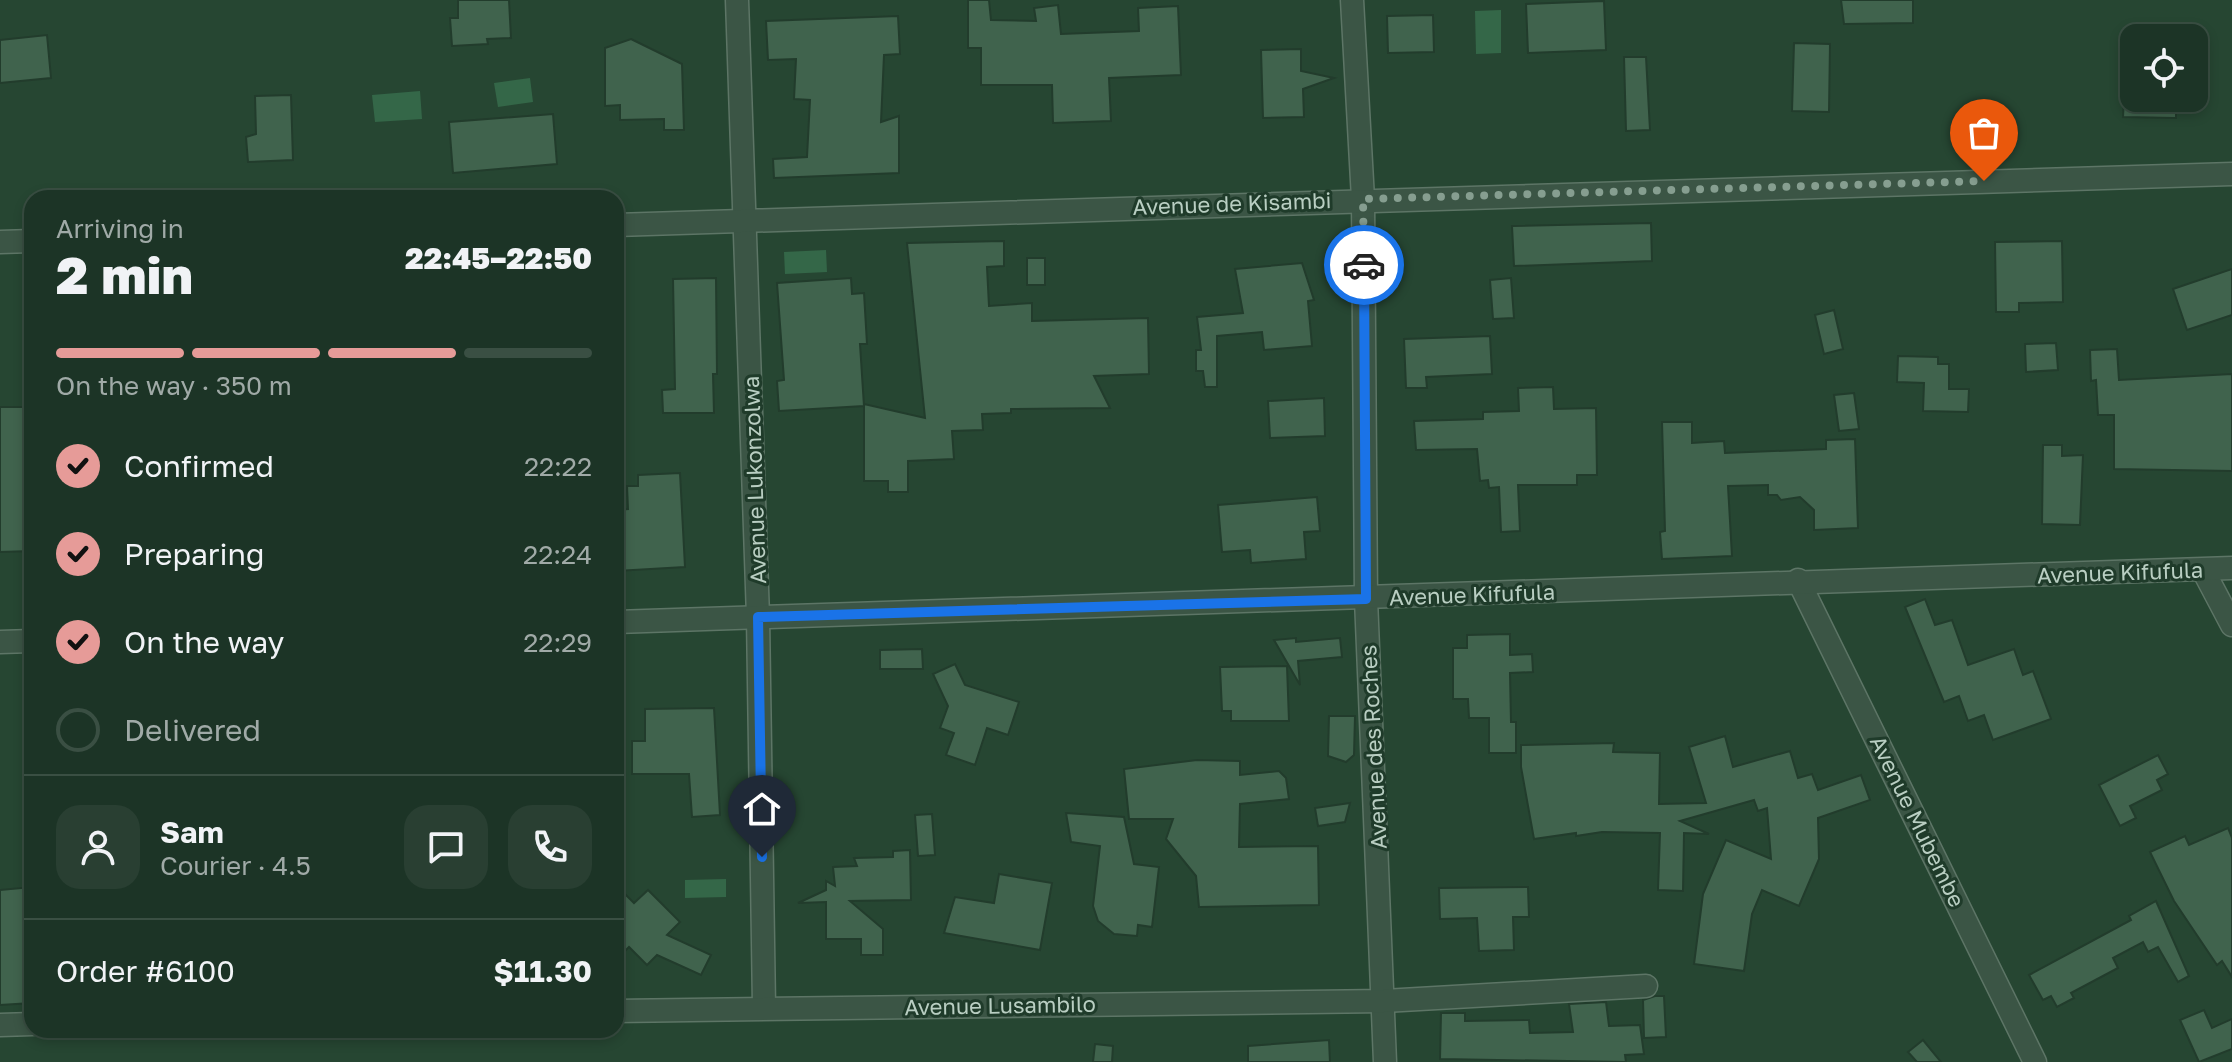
<!DOCTYPE html>
<meta charset="utf-8">
<style>
:root{--surface:#1c3426;--page:#293f32;--text:#f1f3f6;--muted:#a0aaa7;--line:#3a4f43;--accent:#e69b98}
body{margin:0;font-family:"Golos Text",sans-serif;background:var(--page);color:var(--text);height:100vh;display:flex;flex-direction:column;font-size:30px;white-space:nowrap}
*{box-sizing:border-box;margin:0}
p{font-size:26px;color:var(--muted)}
.icon{flex:none;width:44px;height:44px;fill:none;stroke:currentColor;stroke-width:2;stroke-linecap:round;stroke-linejoin:round}
.map{position:relative;flex:1;overflow:hidden}
.sheet{position:absolute;left:24px;top:190px;width:600px;height:848px;display:flex;flex-direction:column;background:var(--surface);border-radius:24px;box-shadow:0 4px 12px #0003,0 0 0 2px var(--line)}
.sheet>*{flex:none}
.controls{position:absolute;left:2120px;top:24px;display:grid;gap:16px}
.controls a{display:grid;place-items:center;width:88px;height:88px;border-radius:16px;background:var(--surface);box-shadow:0 4px 12px #0003,0 0 0 2px var(--line);font-size:40px}
.pin{position:absolute;display:grid;place-items:center;width:68px;height:68px;color:#fff;margin:-82px -34px;border-radius:50% 50% 50% 0;rotate:-45deg;box-shadow:0 0 8px #0007}
.pin .icon{rotate:45deg}
.courier{position:absolute;display:grid;place-items:center;width:80px;height:80px;margin:-40px;border:6px solid #1a73e8;border-radius:50%;background:#fff;color:#222;box-shadow:0 2px 10px #0007}
.head em{font-style:normal;font-weight:800}
.head div{display:flex;flex-direction:column-reverse}
.head{display:flex;align-items:center;justify-content:space-between;height:136px;padding:0 32px}
h1{font-size:52px;font-weight:800;line-height:60px}
.bar{display:grid;grid-template-columns:repeat(4,1fr);gap:12px 8px;align-content:center;height:96px;padding:0 32px}
.bar i{height:10px;border-radius:6px;background:var(--line)}
.bar .selected{background:var(--accent)}
.bar p{grid-column:span 4}
.line{display:flex;align-items:center;gap:20px;padding:0 32px;border-top:2px solid var(--line)}
.line div{flex:1}
.round{display:grid;place-items:center;flex:none;width:84px;height:84px;border-radius:24px;background:var(--page)}
ol{padding:0 32px;list-style:none}
li{display:flex;align-items:center;gap:24px;height:88px}
li p{margin-inline-start:auto}
li .icon{padding:8px;border-radius:50%;background:var(--accent);color:#111;stroke-width:4}
li:last-child{color:var(--muted)}
li i{width:44px;height:44px;border:4px solid var(--line);border-radius:50%}
.map>svg:first-child{display:block}
.water{fill:#346748}
.building{fill:#40634d;stroke:#223c2c;stroke-width:2}
.lines{fill:none;stroke-linecap:round;stroke-linejoin:round}
.minor-casing{stroke:#5d7566;stroke-width:25}
.minor{stroke:#3b5545;stroke-width:22}
.done{stroke:#869e90;stroke-width:8;stroke-dasharray:0 14.4}
.route{stroke:#1a73e8;stroke-width:10}
.labels{text-anchor:middle;dominant-baseline:central;stroke-width:6;stroke-linejoin:round;paint-order:stroke}
.street-label{font-size:22px;fill:#b9cec2;stroke:#1f3b2a}
</style>
<div class="map">
<svg width="2232" height="1062" viewBox="0 0 2232 1062">
<rect width="100%" height="100%" fill="#264632"/>
<g class="water">
<polygon points="1501,10 1501,53 1476,54 1475,11"/>
<polygon points="530,78 533,102 498,107 494,83"/>
<polygon points="420,91 422,119 375,122 372,95"/>
<polygon points="826,250 827,272 785,274 784,252"/>
<polygon points="726,879 726,897 685,898 685,880"/>
</g>
<g class="building">
<polygon points="458,0 509,0 511,38 487,39 488,44 452,46 450,18 458,18"/>
<polygon points="968,0 989,0 991,20 1036,21 1034,8 1058,5 1061,34 1139,31 1138,8 1178,6 1181,75 1109,78 1111,121 1053,123 1052,85 981,85 981,48 968,48"/>
<polygon points="1841,0 1913,0 1913,23 1844,24"/>
<polygon points="1604,1 1606,50 1528,53 1526,4"/>
<polygon points="1433,15 1434,52 1388,53 1387,16"/>
<polygon points="898,16 900,54 884,55 881,122 899,116 899,173 774,178 773,159 807,157 810,100 794,99 796,59 768,60 766,21"/>
<polygon points="47,35 51,78 0,83 0,40"/>
<polygon points="631,39 682,64 684,130 664,130 664,119 620,120 620,105 605,106 605,48"/>
<polygon points="1794,43 1830,44 1829,112 1792,111"/>
<polygon points="1301,49 1301,71 1334,78 1303,89 1304,117 1263,118 1261,50"/>
<polygon points="1624,57 1646,57 1650,130 1626,131"/>
<polygon points="291,95 293,160 248,162 246,137 256,134 255,96"/>
<polygon points="2124,98 2176,98 2176,118 2123,117"/>
<polygon points="553,114 557,164 453,173 449,122"/>
<polygon points="1651,223 1652,261 1514,266 1512,226"/>
<polygon points="1004,241 1004,266 987,267 989,306 1032,303 1032,321 1148,318 1149,374 1094,376 1110,408 1011,409 1011,413 982,414 983,430 952,431 954,459 908,461 908,492 888,492 888,481 864,481 864,404 925,418 907,243"/>
<polygon points="2062,241 2063,302 2019,303 2019,312 1996,312 1995,242"/>
<rect x="1027" y="258" width="18" height="27"/>
<polygon points="1302,263 1314,300 1308,301 1312,346 1264,350 1262,332 1217,336 1217,387 1205,387 1203,371 1196,371 1196,350 1201,350 1197,317 1243,313 1235,269"/>
<polygon points="2232,269 2232,315 2187,330 2173,289"/>
<polygon points="716,278 717,374 713,374 714,413 663,413 662,390 675,389 673,279"/>
<polygon points="851,278 852,294 864,293 867,344 860,344 864,406 779,411 777,381 784,380 777,283"/>
<polygon points="1511,278 1514,318 1493,319 1490,280"/>
<polygon points="1834,310 1843,349 1824,354 1815,315"/>
<polygon points="1490,336 1492,374 1426,377 1427,388 1406,388 1404,339"/>
<polygon points="2056,343 2058,370 2026,372 2025,344"/>
<polygon points="2117,349 2119,380 2232,374 2232,471 2114,469 2114,415 2098,415 2096,380 2091,381 2090,350"/>
<polygon points="1898,356 1938,357 1938,364 1949,364 1949,389 1969,389 1968,412 1923,411 1924,383 1897,382"/>
<polygon points="1553,387 1554,409 1596,408 1597,475 1577,475 1577,485 1518,485 1520,531 1501,532 1499,487 1489,488 1488,480 1480,481 1477,449 1416,450 1414,421 1483,419 1483,412 1519,411 1518,388"/>
<polygon points="1854,393 1859,429 1839,431 1834,395"/>
<polygon points="1324,398 1325,436 1270,438 1268,401"/>
<polygon points="0,407 26,407 26,459 32,458 32,551 0,552"/>
<polygon points="1662,422 1692,422 1692,443 1724,441 1725,453 1826,449 1826,440 1855,439 1858,528 1814,530 1814,510 1800,497 1781,500 1777,495 1768,495 1768,485 1728,486 1732,556 1662,559 1660,532 1665,531"/>
<polygon points="2043,445 2062,445 2062,456 2083,455 2080,525 2042,524"/>
<polygon points="680,473 685,567 616,571 616,510 628,509 627,486 638,486 638,475"/>
<polygon points="1317,497 1320,531 1304,532 1306,559 1251,563 1250,550 1222,552 1218,505"/>
<polygon points="1925,599 1935,625 1952,620 1968,665 2014,649 2023,675 2033,671 2051,719 1993,740 1984,715 1968,721 1959,696 1944,702 1905,607"/>
<polygon points="1510,634 1510,655 1532,654 1533,672 1510,673 1511,722 1516,722 1516,753 1489,753 1489,718 1469,718 1468,699 1453,699 1453,648 1467,648 1467,635"/>
<polygon points="1296,638 1296,642 1340,638 1342,657 1298,661 1300,685 1274,640"/>
<polygon points="922,649 923,669 880,669 880,650"/>
<polygon points="955,664 965,685 1019,702 1008,735 987,728 975,765 946,755 954,733 940,728 948,706 933,674"/>
<polygon points="1287,666 1289,721 1231,721 1231,711 1222,711 1220,667"/>
<polygon points="714,708 720,815 692,817 689,774 632,774 632,741 645,741 645,709"/>
<polygon points="1329,716 1355,716 1354,755 1346,762 1328,756"/>
<polygon points="1725,736 1733,767 1790,751 1798,778 1812,774 1818,790 1861,775 1870,800 1818,818 1819,859 1799,906 1762,890 1752,914 1744,971 1694,964 1703,894 1726,840 1771,859 1767,808 1758,811 1754,800 1680,821 1709,834 1684,833 1683,891 1658,890 1660,833 1602,832 1576,836 1576,833 1534,839 1521,767 1521,745 1614,743 1613,752 1660,753 1659,804 1706,803 1689,747"/>
<polygon points="2158,755 2168,774 2157,780 2162,790 2130,806 2136,818 2120,826 2099,785"/>
<polygon points="1197,760 1240,761 1240,775 1279,771 1286,778 1289,799 1240,804 1239,847 1318,846 1319,905 1199,907 1196,876 1166,839 1173,819 1129,819 1124,769"/>
<polygon points="1350,803 1345,822 1318,826 1315,808"/>
<polygon points="1066,813 1124,817 1134,864 1159,867 1152,927 1138,925 1137,936 1114,934 1098,921 1093,906 1100,846 1071,842"/>
<polygon points="932,814 935,855 918,856 915,815"/>
<polygon points="2228,828 2232,838 2232,977 2222,961 2217,965 2174,901 2150,852 2185,836 2189,845"/>
<polygon points="910,850 911,900 850,901 883,929 883,955 861,955 861,939 826,939 826,902 798,903 826,890 826,881 835,886 833,867 857,866 854,858 893,857 893,851"/>
<polygon points="999,874 1052,883 1040,950 944,933 955,897 994,903"/>
<polygon points="616,885 634,903 648,890 680,922 667,935 711,955 701,975 657,955 647,965 629,947 616,960"/>
<polygon points="32,887 32,1003 0,1005 0,890"/>
<polygon points="1528,887 1529,917 1513,917 1514,950 1479,951 1477,918 1440,919 1439,888"/>
<polygon points="2156,901 2189,976 2178,982 2158,947 2148,952 2143,942 2113,958 2118,968 2071,993 2074,998 2057,1007 2051,996 2043,1000 2029,975 2131,920 2129,916"/>
<polygon points="1655,996 1664,996 1666,1037 1644,1038 1643,1000"/>
<polygon points="1606,1002 1609,1026 1640,1025 1644,1054 1625,1055 1626,1062 1440,1059 1441,1013 1465,1013 1465,1021 1529,1020 1530,1033 1573,1032 1569,1004"/>
<polygon points="2204,1010 2212,1028 2232,1019 2232,1049 2199,1062 2180,1020"/>
<polygon points="1329,1040 1330,1062 1248,1062 1248,1046"/>
<polygon points="1923,1040 1941,1062 1917,1062 1908,1052"/>
<polygon points="1095,1044 1113,1046 1112,1062 1093,1062"/>
</g>
<g class="lines">
<defs>
<g id="minor">
<polyline points="737,0 758,617 764,1007"/>
<polyline points="1352,0 1363,199 1366,599 1385,1062"/>
<polyline points="616,225 2232,174"/>
<polyline points="0,242 32,241"/>
<polyline points="2203,570 2232,625"/>
<polyline points="1798,580 2035,1062"/>
<polyline points="616,622 2232,568"/>
<polyline points="0,642 32,641"/>
<polyline points="616,1011 1384,1001 1646,986"/>
<polyline points="0,1025 32,1024"/>
</g>
</defs>
<use href="#minor" class="minor-casing"/>
<use href="#minor" class="minor"/>
</g>
<g class="lines">
<polyline class="done" points="1364,265 1363,199 1984,181"/>
<polyline class="route" points="762,857 758,617 1366,599 1364,265"/>
</g>
<g class="labels">
<g class="street-label">
<text transform="translate(1232 203) rotate(-2)">Avenue de Kisambi</text>
<text transform="translate(754 480) rotate(-92)">Avenue Lukonzolwa</text>
<text transform="translate(2120 572) rotate(-2)">Avenue Kifufula</text>
<text transform="translate(1472 594) rotate(-2)">Avenue Kifufula</text>
<text transform="translate(1373 747) rotate(-93)">Avenue des Roches</text>
<text transform="translate(1918 821) rotate(64)">Avenue Mubembe</text>
<text transform="translate(1000 1005) rotate(-1)">Avenue Lusambilo</text>
</g>
</g>
</svg>
<div class="controls">
<a><svg class="icon" aria-label="locate" viewBox="0 0 24 24"><circle cx="12" cy="12" r="6"/><path d="M12 2v4M12 18v4M2 12h4M18 12h4"/></svg></a>
</div>
<div class="pin" style="left:1984px;top:181px;background:#ea580c"><svg class="icon" aria-label="bag" viewBox="0 0 24 24"><path d="M5 8h14l-1 12H6zM9 8a3 3 0 0 1 6 0"/></svg></div>
<div class="pin" style="left:762px;top:857px;background:#1f2937"><svg class="icon" aria-label="home" viewBox="0 0 24 24"><path d="M3 11l9-7 9 7M6 9v11h12V9"/></svg></div>
<div class="courier" style="left:1364px;top:265px"><svg class="icon" aria-label="car" viewBox="0 0 24 24"><path d="M5 17H2v-5l4-1 3-4h7l3 4 3 1v5h-3M9 17h6M6 11h13"/><circle cx="7" cy="17" r="2"/><circle cx="17" cy="17" r="2"/></svg></div>
<section class="sheet">
<div class="head"><div><h1>2 min</h1><p>Arriving in</p></div><em>22:45–22:50</em></div>
<div class="bar"><i class="selected"></i><i class="selected"></i><i class="selected"></i><i></i><p>On the way · 350 m</p></div>
<ol>
<li><svg class="icon" aria-label="check" viewBox="0 0 24 24"><path d="M5 12l5 5 9-10"/></svg>Confirmed<p>22:22</p></li>
<li><svg class="icon" aria-label="check" viewBox="0 0 24 24"><path d="M5 12l5 5 9-10"/></svg>Preparing<p>22:24</p></li>
<li><svg class="icon" aria-label="check" viewBox="0 0 24 24"><path d="M5 12l5 5 9-10"/></svg>On the way<p>22:29</p></li>
<li><i></i>Delivered</li>
</ol>
<div class="line" style="height:144px"><a class="round"><svg class="icon" aria-label="person" viewBox="0 0 24 24"><circle cx="12" cy="8" r="4"/><path d="M4 21q1-7 8-7t8 7"/></svg></a><div><b>Sam</b><p>Courier · 4.5</p></div><a class="round"><svg class="icon" aria-label="chat" viewBox="0 0 24 24"><path d="M4 5h16v11H9l-5 4z"/></svg></a><a class="round"><svg class="icon" aria-label="phone" viewBox="0 0 24 24"><path d="M5 4h4l2 5-3 2q2 4 5 5l2-3 5 2v4C11 20 4 13 5 4z"/></svg></a></div>
<div class="line" style="height:104px"><div>Order #6100</div><b>$11.30</b></div>
</section>
</div>
